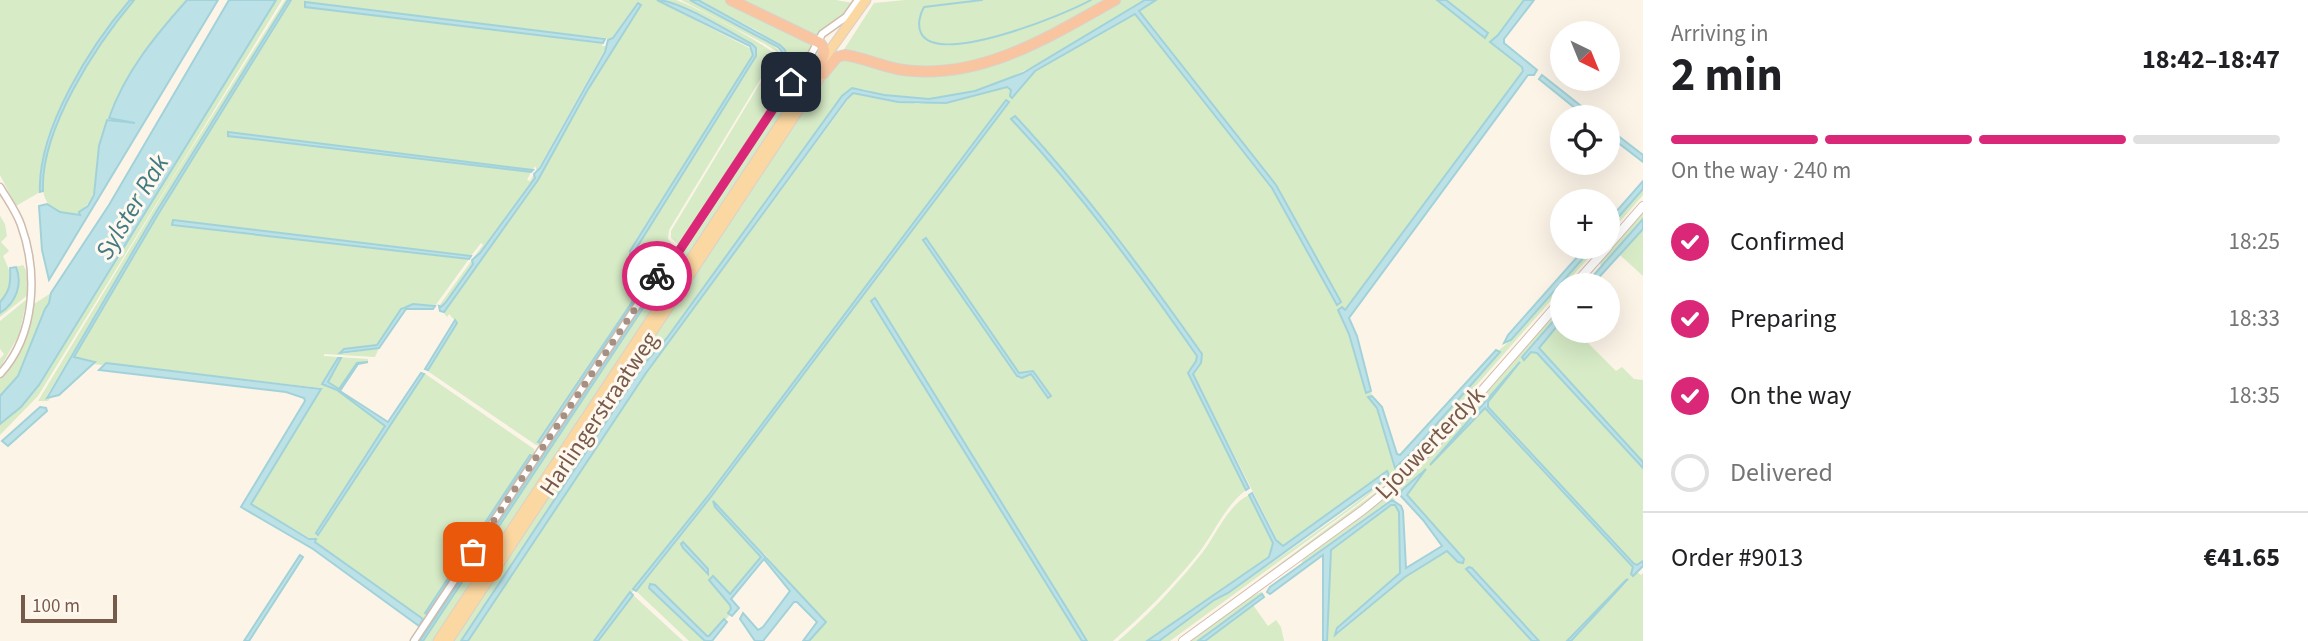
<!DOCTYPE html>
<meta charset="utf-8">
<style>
:root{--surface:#fff;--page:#f2f2f2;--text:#202124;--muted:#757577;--line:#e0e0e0;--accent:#db2777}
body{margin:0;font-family:"Source Sans 3",sans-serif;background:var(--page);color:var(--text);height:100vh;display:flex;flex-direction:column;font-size:26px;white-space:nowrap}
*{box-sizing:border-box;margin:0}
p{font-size:23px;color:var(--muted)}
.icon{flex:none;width:38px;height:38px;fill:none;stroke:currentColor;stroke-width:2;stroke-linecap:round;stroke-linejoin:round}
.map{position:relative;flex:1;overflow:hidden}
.details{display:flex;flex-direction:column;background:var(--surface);width:665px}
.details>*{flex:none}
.needle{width:46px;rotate:137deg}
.fabs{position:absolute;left:1550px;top:21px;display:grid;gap:14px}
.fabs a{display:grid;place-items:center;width:70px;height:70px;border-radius:50%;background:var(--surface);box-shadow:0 7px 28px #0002;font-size:35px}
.scale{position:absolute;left:21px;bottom:18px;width:96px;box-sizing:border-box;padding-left:7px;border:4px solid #785a4b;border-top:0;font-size:19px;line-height:24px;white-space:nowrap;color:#785a4b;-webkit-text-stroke:5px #fff8ef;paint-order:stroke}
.pin{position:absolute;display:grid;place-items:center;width:60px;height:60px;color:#fff;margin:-30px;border-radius:14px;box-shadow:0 4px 10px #0006}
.courier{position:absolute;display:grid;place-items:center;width:70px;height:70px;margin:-35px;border:5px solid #db2777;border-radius:50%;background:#fff;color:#222;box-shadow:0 2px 9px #0007}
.summary em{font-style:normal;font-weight:700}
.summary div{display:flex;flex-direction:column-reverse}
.summary{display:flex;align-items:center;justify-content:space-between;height:119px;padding:0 28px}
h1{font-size:46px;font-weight:700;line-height:52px}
.bar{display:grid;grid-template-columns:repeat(4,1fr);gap:10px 7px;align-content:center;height:84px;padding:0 28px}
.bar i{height:9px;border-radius:5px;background:var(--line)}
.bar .current{background:var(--accent)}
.bar p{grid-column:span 4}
.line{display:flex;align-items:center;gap:18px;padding:0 28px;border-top:2px solid var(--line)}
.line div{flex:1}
ol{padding:0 28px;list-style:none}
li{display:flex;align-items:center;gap:21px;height:77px}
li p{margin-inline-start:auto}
li .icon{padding:7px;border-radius:50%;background:var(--accent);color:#fff;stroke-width:4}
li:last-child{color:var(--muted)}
li i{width:38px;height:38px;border:4px solid var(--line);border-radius:50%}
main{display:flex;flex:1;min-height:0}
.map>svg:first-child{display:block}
.green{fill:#d6ebc6;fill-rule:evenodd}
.water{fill:#bce2e7;stroke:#a2d2d9;stroke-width:2}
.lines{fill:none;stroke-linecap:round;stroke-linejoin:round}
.stream{stroke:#a2d2d9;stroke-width:2}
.minor-casing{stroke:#cfbcad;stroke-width:9}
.secondary-casing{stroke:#d5bdad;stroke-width:10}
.primary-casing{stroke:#d9d1cd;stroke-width:11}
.trunk-casing{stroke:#d9d1cd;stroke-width:12}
.minor{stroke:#fff;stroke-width:6}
.secondary{stroke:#fff;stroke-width:8}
.primary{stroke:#fbd7a1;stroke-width:9}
.trunk{stroke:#f9c5a0;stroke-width:10}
.done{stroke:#a79082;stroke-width:7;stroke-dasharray:0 12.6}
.route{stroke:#db2777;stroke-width:9}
.labels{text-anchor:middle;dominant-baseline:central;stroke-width:6;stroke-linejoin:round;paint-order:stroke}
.street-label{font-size:24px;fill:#785a4b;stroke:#fff8ef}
.water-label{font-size:26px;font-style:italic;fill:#417b83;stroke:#fff8ef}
</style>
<main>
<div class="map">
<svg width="1643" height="641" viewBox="0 0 1643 641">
<rect width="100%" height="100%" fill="#fdf4e8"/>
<g class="green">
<path d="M0,0H130C91,51 36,125 40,192L16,206L0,175Z"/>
<path d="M134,0H187C151,42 118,83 102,137C95,161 103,197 79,212L80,215C69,211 54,215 47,202C22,156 104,35 134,0Z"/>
<polygon points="276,0 282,0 38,396 0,435 0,424 21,407 39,385"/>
<polygon points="285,0 288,0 155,214 46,397 50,398 48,401 38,401 174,176"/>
<path d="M291,0H657L753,50V55L635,241L629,257L634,290L632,302L539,441L541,443L642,290L641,289L638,293L634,252L757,56L755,46L752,44L664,0C666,0 674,0 676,0C690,4 769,45 775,55L669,230L668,239L677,250L542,446L536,445L426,370L457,323L449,314L447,317L443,312L538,180L637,4L610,41L606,38L305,6L603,43L602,46H607L537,171L535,166L533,170L228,133V136L531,172L527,180L530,181L534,174L535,178L476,257H474L483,245L481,243L471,256L172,220V225L469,259L435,306H404L377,345L344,349L343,354L379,348L375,357L324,354V356L368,359V362L357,363L341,388L337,389L328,380L340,359L322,384L337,390L385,426L316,534L319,535L424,373L534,449L535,454L412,641H409L419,626L420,618L315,541L251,504L321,388L106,363L102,365L93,364L95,361L73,357L157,216Z"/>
<path d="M681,0H690C709,9 778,40 783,57L785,50L758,31L698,0H726L814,43L804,63L679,245L671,238V231L777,55L776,51L765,44Z"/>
<polygon points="738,0 836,0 853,3 851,10 817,38"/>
<polygon points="905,0 1110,0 1028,44 969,66 903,68 843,51 874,3"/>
<path d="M1119,0H1145C1085,35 1015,87 947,97C927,101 902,99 882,95C874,93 865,88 856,89C850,90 846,92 842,96L667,338L645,363L461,641H452L835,65L844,59L883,68L969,69Z"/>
<path d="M1156,0H1437L1485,37L1488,33L1446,0H1524L1495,38L1522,67L1523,71L1344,311L1341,319L1349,334L1367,392L1371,391L1372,396L1368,397L1377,408L1395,468L1412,452L1500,353L1499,350L1511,340L1593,247H1598L1437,430L1394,474L1359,503L1170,641H1159L1214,600L1228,593C1252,576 1383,489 1389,473L1385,472L1293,540L1283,547L1280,545L1193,374L1202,354C1144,272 1084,189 1015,116L1011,119C1080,192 1140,274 1197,356V361L1188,374L1246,490C1224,507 1214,534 1197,555C1172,586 1143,615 1113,641H1087L967,447L871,301L1082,641H809L826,621L788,583L764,553L732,593L727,592L731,609L729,613L730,615L709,637L655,585L649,588L705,641H689L636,591L710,498L1009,103L1006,101L708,496L594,641H468L646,373L853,93L918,104L1007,87L1011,90L1012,98L1035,71L1134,13L1272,188L1337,304L1340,302L1276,185L1139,11ZM926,239L1019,373L1033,371L1051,396L1048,397L1031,374L1017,376L923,241Z"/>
<polygon points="817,46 820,53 817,61 433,641 423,641 661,282 659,280 420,641 417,641 658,278"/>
<polygon points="1643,189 1643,195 1608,235 1608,229"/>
<polygon points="1643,212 1643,219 1601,266 1600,264 1603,257"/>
<path d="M0,216L5,224L7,236L1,242L9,251L3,256C12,275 15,285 0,302Z"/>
<polygon points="1643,229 1643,276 1620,255"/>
<polygon points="87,252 45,309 18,376 0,396 0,379 15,359 26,337 34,304 51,293 50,300"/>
<polygon points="472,260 473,264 446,302 441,307 439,306"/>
<polygon points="23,265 26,270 29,294 0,317 0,313 9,307 16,267"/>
<polygon points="27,299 19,335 0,368 0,359 4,354 0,349 0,321"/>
<polygon points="1563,305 1563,310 1522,358 1533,351 1537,353 1643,468 1643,561 1637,566 1634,564 1488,407 1488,402 1520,363 1430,465 1481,409 1487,409 1633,567 1633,576 1637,572 1641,575 1643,573 1643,641 1571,641 1628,581 1627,579 1567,641 1539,641 1468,567 1466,569 1532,641 1327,641 1331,550 1391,505 1395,505 1399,512 1400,573 1337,628 1338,634 1405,577 1447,551 1458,562 1464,561 1407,495 1423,470 1402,490 1399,497 1396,493 1399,485 1440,444"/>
<polygon points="1563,319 1563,331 1576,331 1616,371 1622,367 1634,379 1643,380 1643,462 1541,351 1539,345"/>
<polygon points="1508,354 1441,433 1379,494 1259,582 1258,580 1396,477"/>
<path d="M1249,495L1273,543L1269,557L1147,641H1118C1147,616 1174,588 1198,558C1215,539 1226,506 1249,495Z"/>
<polygon points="1392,496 1396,500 1387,502 1301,564 1305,556 1381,501"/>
<polygon points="1261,592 1265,595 1262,594 1198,641 1188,641 1248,598"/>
<polygon points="633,595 683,641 598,641"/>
<polygon points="1253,605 1268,626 1276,620 1281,627 1284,641 1205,641"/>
</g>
<g class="water">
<path d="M130,0H134C96,45 40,130 43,191L40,192C37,130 91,45 130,0Z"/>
<path d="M187,0H218L49,280L42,250L39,206L47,204L60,212L80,215L79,212L88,206L94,195L99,146L107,120L135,123L109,118C125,72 155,36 187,0Z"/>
<polygon points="229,0 276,0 39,385 21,407 0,424 0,396 18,376 45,309 49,303 51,293 109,205"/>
<polygon points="288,0 291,0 157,216 74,357 95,362 59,395 47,398 155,214"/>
<path d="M657,0C679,0 731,33 752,44L756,48V56L634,252L638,292L642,290L541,443L538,442L632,302L634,290L630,251L753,55L750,46Z"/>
<polygon points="690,0 698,0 780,45 785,50 789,68 785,69 782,52 778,47"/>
<polygon points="1145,0 1156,0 1139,11 1276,185 1341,302 1337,305 1272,188 1135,14 1035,71 1012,98 1010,96 1011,90 1007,87 946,103 898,102 853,93 847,99 646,373 468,641 461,641 645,363 667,338 842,96 852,88 884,95 929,99 975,91 1023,73"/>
<polygon points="1437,0 1446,0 1488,33 1485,38"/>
<polygon points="1524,0 1534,0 1504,39 1504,43 1537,70 1534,75 1528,75 1349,318 1357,336 1371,391 1366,393 1349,334 1338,310 1342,307 1345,310 1523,71 1522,67 1490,42 1498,35"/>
<polygon points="305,2 605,39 603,43 305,7"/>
<polygon points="638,3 641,5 587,91 538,180 444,312 440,311 439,306 441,307 446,302 473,264 472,260 480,253 535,178 534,174 540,168 605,52 608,40 613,38"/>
<polygon points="1542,75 1595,117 1586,117 1539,79"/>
<polygon points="1006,100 1009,102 710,498 636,591 633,589 708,496"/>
<path d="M1015,116C1084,190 1144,272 1202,354L1201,363L1193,374L1249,488L1246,490L1188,373L1196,361L1197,356C1140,274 1080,192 1011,119Z"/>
<polygon points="1608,128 1643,155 1643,162 1608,135"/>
<polygon points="228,132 533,170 531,172 228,136"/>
<polygon points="1643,181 1643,189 1608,229 1608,221"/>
<polygon points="1643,219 1643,229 1592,285 1585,285"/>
<polygon points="173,220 471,256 469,259 172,225"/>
<polygon points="926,238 1019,373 1033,371 1051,396 1048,398 1031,374 1022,378 1017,376 923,240"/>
<polygon points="1586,247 1593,247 1511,340 1504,343 1508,335"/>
<path d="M16,267C23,284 16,303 0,313V302C10,291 11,283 10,268Z"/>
<polygon points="659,280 661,281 423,641 420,641"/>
<polygon points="875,298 1087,641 1082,641 871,301"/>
<polygon points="413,304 435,306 433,309 406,309 379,348 340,353 344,349 377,345 401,309"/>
<polygon points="1563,310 1563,319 1539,348 1643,462 1643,468 1537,353 1531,352 1524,360 1522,357"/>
<polygon points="455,320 457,323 428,370 425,369"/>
<polygon points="1496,350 1500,352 1412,452 1395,468 1377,408 1368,397 1372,396 1382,407 1397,454 1400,455"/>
<polygon points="338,358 341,358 328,382 339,389 357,363 368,362 358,364 340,391 388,422 421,373 424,374 318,535 316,533 385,426 337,390 322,384"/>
<polygon points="1520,362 1488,402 1488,407 1634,564 1637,565 1643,561 1643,566 1633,576 1631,574 1633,567 1485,408 1430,465"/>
<polygon points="106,363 321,389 251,504 309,539 316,539 315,542 423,619 419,626 313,549 241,507 305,401 304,398 286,392 99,370"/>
<polygon points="40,407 46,408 47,411 8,446 2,441"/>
<polygon points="530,455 532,456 427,614 425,613"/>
<polygon points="1426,469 1407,495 1464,559 1463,563 1458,562 1447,551 1405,577 1335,635 1337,628 1400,573 1399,512 1395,505 1391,505 1331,550 1327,641 1323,641 1323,555 1270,594 1267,592 1270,587 1392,500 1401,506 1403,511 1406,568 1442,546 1423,520 1400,495 1402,490"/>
<polygon points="1387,471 1389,475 1383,481 1228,593 1214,600 1159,641 1147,641 1269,557 1273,543 1249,495 1252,493 1276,540 1283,546"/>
<polygon points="713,501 826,622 809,641 803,641 817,622 797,602 794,602 763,641 755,641 740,619 743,613 758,630 763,627 790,591 764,559 731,599 739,608 732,616 728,613 731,609 730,605 709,580 713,576 730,594 761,557 715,507"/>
<polygon points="683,542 708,569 708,574 683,548 681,544"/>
<polygon points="300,555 303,557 249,641 244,641"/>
<polygon points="1469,567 1472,568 1539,641 1532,641 1466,569"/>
<polygon points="1628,579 1571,641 1567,641 1626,580"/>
<polygon points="650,584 655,585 707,636 709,636 724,619 727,622 712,641 705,641 649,588"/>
<polygon points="630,592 633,595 598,641 594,641"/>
<polygon points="1262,594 1264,597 1205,641 1198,641"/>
</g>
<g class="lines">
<path class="stream" d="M982,0L924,7C920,14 917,25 921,33C938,67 1066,14 1091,0"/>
<defs>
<g id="minor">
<path d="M0,187C7,199 16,211 21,225C38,272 36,335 0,374"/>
<polyline points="414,641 656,277 675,257 785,90 806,64 822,34 846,17 858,0"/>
</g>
<g id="secondary">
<polyline points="1608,246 1643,206"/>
<polyline points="1574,285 1608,247"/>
<polyline points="1183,641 1363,510 1401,479 1438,441 1563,298"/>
</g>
<g id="primary">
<polyline points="438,641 816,70 866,0"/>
<polyline points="448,641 825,70"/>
</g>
<g id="trunk">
<path d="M731,0L820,43C829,53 821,60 816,70"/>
<path d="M823,74L837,57L845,55C865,58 883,67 903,70C981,80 1049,37 1115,0"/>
</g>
</defs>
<use href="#minor" class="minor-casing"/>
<use href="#secondary" class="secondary-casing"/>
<use href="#primary" class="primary-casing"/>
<use href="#trunk" class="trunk-casing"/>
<use href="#minor" class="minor"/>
<use href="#secondary" class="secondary"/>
<use href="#primary" class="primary"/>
<use href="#trunk" class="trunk"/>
</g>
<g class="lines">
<polyline class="done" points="473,552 657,276"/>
<polyline class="route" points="657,276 675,257 791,82"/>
</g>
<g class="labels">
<g class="street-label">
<text transform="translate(599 414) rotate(-56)">Harlingerstraatweg</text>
<text transform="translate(1430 443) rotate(-46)">Ljouwerterdyk</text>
</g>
<g class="water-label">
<text transform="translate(132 207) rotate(-59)">Sylster Rak</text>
</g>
</g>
</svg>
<div class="fabs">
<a><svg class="needle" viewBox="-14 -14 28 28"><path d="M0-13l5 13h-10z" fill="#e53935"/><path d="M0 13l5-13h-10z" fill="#757577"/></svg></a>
<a><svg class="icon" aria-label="locate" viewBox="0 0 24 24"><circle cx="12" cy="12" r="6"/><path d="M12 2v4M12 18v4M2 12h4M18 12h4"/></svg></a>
<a>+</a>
<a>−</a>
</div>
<div class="scale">100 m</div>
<div class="pin" style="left:473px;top:552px;background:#ea580c"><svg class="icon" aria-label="bag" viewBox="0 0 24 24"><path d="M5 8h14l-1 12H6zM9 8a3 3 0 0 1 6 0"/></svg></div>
<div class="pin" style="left:791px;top:82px;background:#1f2937"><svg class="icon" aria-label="home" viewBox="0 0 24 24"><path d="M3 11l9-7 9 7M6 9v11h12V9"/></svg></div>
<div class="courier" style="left:657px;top:276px"><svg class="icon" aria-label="bike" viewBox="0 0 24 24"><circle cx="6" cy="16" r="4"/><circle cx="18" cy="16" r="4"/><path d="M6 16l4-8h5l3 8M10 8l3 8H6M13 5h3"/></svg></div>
</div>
<section class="details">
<div class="summary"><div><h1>2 min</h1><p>Arriving in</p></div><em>18:42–18:47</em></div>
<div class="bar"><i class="current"></i><i class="current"></i><i class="current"></i><i></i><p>On the way · 240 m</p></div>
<ol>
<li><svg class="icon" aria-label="check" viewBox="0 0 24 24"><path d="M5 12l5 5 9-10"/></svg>Confirmed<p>18:25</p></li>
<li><svg class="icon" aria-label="check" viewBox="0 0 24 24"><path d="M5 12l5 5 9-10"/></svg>Preparing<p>18:33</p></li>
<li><svg class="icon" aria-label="check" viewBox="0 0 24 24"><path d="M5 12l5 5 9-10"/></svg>On the way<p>18:35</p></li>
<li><i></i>Delivered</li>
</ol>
<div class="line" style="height:91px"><div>Order #9013</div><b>€41.65</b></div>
</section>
</main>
